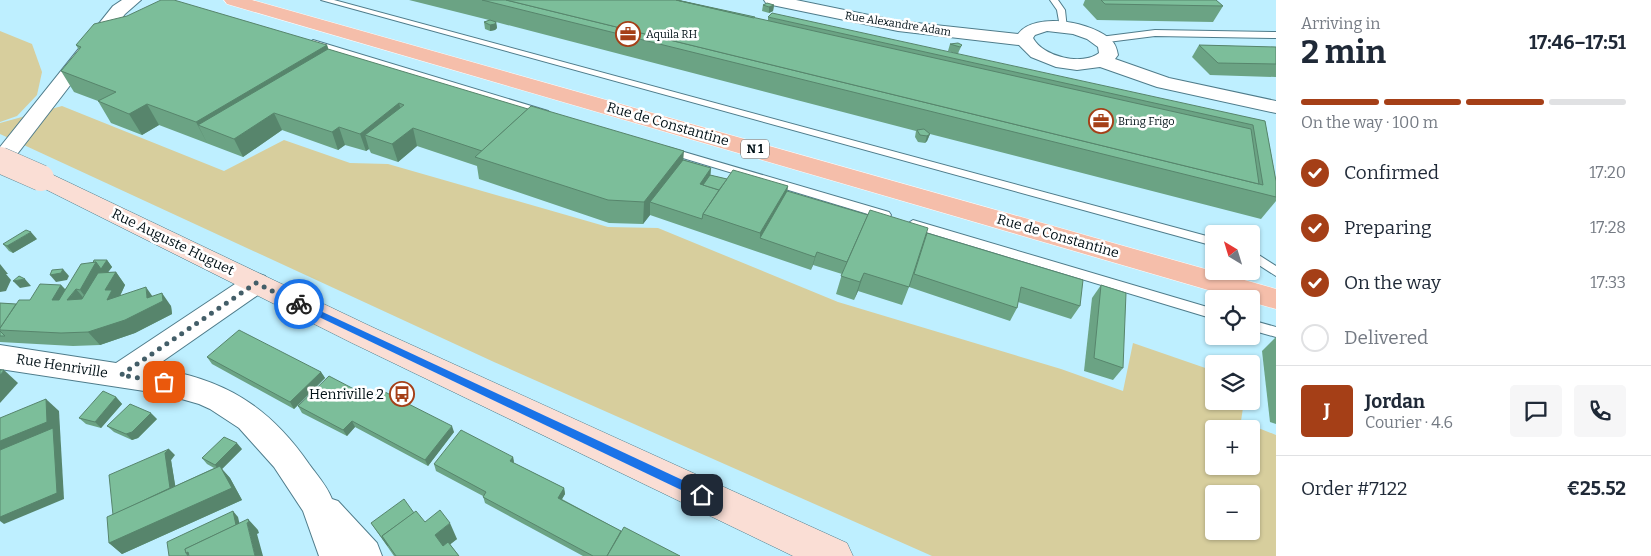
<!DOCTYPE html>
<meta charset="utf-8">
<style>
:root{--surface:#fff;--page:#f6f6f7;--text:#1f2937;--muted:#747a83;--line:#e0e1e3;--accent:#a53f17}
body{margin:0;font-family:Bitter,serif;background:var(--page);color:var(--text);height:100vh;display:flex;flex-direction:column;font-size:19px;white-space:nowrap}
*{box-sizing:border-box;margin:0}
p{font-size:16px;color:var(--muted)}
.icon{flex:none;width:28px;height:28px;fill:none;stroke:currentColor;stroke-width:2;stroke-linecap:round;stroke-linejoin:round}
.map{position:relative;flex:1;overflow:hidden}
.panel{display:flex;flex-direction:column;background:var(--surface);width:375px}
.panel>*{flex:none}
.needle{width:32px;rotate:322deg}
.buttons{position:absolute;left:1205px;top:225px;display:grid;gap:10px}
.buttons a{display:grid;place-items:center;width:55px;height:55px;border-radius:5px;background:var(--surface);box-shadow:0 1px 4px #0004;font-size:25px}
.pin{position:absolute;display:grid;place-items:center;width:42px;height:42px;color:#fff;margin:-21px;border-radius:10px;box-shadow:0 2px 8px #0006}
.courier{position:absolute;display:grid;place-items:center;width:50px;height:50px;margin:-25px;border:4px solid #1a73e8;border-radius:50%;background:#fff;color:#222;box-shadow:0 1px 6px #0007}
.summary em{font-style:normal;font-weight:700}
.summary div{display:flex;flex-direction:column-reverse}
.summary{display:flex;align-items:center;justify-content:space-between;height:85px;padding:0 25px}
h1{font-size:32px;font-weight:700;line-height:38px}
.bar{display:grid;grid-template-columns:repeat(4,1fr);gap:8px 5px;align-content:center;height:60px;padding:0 25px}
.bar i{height:6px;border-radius:4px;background:var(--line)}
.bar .on{background:var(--accent)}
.bar p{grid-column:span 4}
.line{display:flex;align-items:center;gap:12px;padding:0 25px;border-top:1px solid var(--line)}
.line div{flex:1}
.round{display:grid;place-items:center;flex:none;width:52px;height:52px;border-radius:5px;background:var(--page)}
ol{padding:0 25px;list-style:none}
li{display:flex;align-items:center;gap:15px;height:55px}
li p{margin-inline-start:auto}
li .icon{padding:5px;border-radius:50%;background:var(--accent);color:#fff;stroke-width:4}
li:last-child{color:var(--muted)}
li i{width:28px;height:28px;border:2px solid var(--line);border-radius:50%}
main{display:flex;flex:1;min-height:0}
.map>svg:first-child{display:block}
.green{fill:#d7ce9d;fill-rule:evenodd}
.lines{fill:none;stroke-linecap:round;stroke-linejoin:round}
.lane-casing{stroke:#4f7c8b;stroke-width:2}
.street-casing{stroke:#4f7c8b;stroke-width:2}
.secondary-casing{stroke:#4f7c8b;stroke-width:1}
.primary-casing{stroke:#fff;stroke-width:1}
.lane{fill:#fff;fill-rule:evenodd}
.street{fill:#fff;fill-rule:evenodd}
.secondary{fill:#faded5;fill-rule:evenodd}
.primary{fill:#f5beaa;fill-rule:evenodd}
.secondary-bridge-casing{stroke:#4f7c8b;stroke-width:27;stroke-linecap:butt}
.secondary-bridge{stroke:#faded5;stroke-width:26}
.wall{fill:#6ba384}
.shaded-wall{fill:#57856c}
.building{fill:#7cbe9a;stroke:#57856c}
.route{fill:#1a73e8}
.done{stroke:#435e68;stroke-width:5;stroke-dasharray:0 9}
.labels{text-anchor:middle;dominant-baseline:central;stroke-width:5;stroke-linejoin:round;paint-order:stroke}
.far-street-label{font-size:11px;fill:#011016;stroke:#fff}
.far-poi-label{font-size:11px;fill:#011016;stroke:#fff;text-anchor:start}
.shield{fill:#fff;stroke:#4d585c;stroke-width:1}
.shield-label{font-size:12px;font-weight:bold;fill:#011016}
.street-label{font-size:14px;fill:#011016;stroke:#fff}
.poi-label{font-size:14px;fill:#011016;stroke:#fff;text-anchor:end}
</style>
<main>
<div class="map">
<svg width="1276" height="556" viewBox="0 0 1276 556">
<rect width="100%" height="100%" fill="#beefff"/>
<g class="green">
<polygon points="0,31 32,44 42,72 37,95 17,116 0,122"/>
<path d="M62,106L224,171L284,140L350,163L388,164L608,227L658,228L838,302L1061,369L1123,391L1133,343L1214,371V401H1244L1241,421L1276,435V556H932L494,362L0,134V123ZM1214,429H1251V466H1214ZM1214,494H1251V531H1214Z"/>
</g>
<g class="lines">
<defs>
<g id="lane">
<polygon points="321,0 334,0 1214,238 1214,246"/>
<polygon points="1050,0 1058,0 1065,10 1067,29 1060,27 1057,10"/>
<polygon points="1155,30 1276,32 1276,38 1155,36 1100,43 1096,40 1100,37"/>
<polygon points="313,40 548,111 550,113 548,115 542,115 310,45 309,43"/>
<polygon points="667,147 889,212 891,215 889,218 881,218 663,152 662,150 663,148"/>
<polygon points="913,220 1214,309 1214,319 909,227 907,224"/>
<polygon points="1251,250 1276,266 1276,276 1251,260"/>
<polygon points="1251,320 1276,327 1276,337 1251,330"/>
</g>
<g id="street">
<polygon points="122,0 141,0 125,14 8,166 0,168 0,147 113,6"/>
<path d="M764,0H796L898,21L1018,34C1035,11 1094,22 1112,41C1116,45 1117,50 1118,55L1115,59L1169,78L1276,101V113L1157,87L1100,67L1077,70L1056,67L1031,57L1019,45L898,31L772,5L766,3ZM1047,31L1073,34L1087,39L1098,47L1099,53C1082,66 1043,57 1033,38L1035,35Z"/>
<path d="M256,273L265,276L269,283L265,290L153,368C223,378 269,406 309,464C317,475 327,486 332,499L338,501L377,543L382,556H319L303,511L274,467L239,428L210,409L199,404L164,394L0,369V345L116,363L247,276Z"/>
</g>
<polygon id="secondary" points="41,171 49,173 372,327 847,543 853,556 793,556 352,343 33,183 29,178 33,173"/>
<polygon id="primary" points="224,0 252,0 1276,289 1276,309 1251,302 1251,299 1239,299 227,4"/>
</defs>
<use href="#lane" class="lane-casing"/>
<use href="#street" class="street-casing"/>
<use href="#secondary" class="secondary-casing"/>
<use href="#primary" class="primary-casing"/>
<use href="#lane" class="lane"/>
<use href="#street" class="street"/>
<use href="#secondary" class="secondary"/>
<use href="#primary" class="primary"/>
<defs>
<polyline id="secondary-bridge" points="0,160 41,178"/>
</defs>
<use href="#secondary-bridge" class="secondary-bridge-casing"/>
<use href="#secondary-bridge" class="secondary-bridge"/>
</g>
<g class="wall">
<polygon points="409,0 677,0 768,21 768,17 1265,121 1276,181 1276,201 1261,219 930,134 927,141 925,143 918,142 915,137 916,131 496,22 497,28 495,30 490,31 485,29 484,22 489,20"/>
<polygon points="1085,0 1216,0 1223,6 1213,22 1097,20 1083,5"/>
<polygon points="763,5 774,5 773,11 769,13 762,11"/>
<polygon points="950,44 962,45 959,51 958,54 948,51"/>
<polygon points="76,45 327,45 328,49 711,168 710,175 727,179 788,186 787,191 927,233 1080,306 1071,319 1018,302 1017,308 1010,321 909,287 902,305 858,291 854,300 836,294 842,274 813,265 811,270 650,215 643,224 609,223 479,179 477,166 417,146 398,162 371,153 369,149 366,151 345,145 338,150 282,130 243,157 159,125 142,135 111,123 98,101 74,92 61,71 79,50"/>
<polygon points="1199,45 1276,47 1276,77 1210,75 1192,57"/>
<polygon points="37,239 13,253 9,251 3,244"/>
<polygon points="107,260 112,267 108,272 116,272 125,285 120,296 152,296 171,306 172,314 135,333 100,345 73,346 0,342 0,303 16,304 30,300 61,285 65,289 93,263"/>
<polygon points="1101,285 1123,368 1113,380 1084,371 1092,298"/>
<polygon points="1276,337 1276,424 1270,422 1262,351"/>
<polygon points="207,357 321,372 325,378 294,409 212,364"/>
<polygon points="116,397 122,404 101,428 86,424 79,418"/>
<polygon points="373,399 454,432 428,466 355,427 347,436 302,413 298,406"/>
<polygon points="157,419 138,438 132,440 114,432 107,426"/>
<polygon points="242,449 222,469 230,478 242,500 122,554 109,543 113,515 175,455 171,460 175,486 214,468 207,464 202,458"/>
<polygon points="513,457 514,463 564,488 565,494 562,499 621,531 680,556 583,556 485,503 483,496 436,471 434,464"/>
<polygon points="414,513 425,522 457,539 450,544 459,556 394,556 371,523"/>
</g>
<g class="shaded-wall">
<polygon points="774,5 773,11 769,13 769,7"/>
<polygon points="496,22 497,28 495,30 490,31 490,25"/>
<polygon points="327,45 334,66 198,125 207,143 196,122"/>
<polygon points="399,103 404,121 365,135 369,149 366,151 360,134"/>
<polygon points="147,104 159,125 142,135 129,114"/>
<polygon points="274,113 282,130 243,157 234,139"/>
<polygon points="339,127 345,145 338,150 332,132"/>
<polygon points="413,128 417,146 398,162 392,144"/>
<polygon points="930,134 927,141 925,143 927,136"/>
<polygon points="684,151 682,173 650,202 650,215 643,224 644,202"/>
<polygon points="711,168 710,181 703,191 700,184"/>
<polygon points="788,186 785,204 760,238 760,233"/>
<polygon points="31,232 37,239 13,253 7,246"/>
<polygon points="817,252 813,265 811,270 815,257"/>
<polygon points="107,260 112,267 106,275 90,303 80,290 96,262"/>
<polygon points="0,264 8,274 6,274 11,280 6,291 0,292"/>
<polygon points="63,269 69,276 67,280 56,282 50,275"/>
<polygon points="116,272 125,285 119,298 107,300 105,290"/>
<polygon points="864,273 858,291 854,300 860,282"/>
<polygon points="25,279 31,286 20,288 13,281"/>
<polygon points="61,285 71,296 76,289 87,302 52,300"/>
<polygon points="146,287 155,300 162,293 171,306 172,314 135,333 100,345 88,332 147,298"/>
<polygon points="4,370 18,383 0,403 0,375"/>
<polygon points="321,372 325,378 294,409 290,402"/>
<polygon points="116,397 122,404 101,428 95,422"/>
<polygon points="46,399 59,411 64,499 4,524 0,521 0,441"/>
<polygon points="151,413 157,419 138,438 132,440 126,434"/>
<polygon points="352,421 355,427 347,436 343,430"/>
<polygon points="452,426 454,432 428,466 425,460"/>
<polygon points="237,443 242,449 222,469 230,478 242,500 122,554 109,543 220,472 215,465"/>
<polygon points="169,449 175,455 171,460 178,502 121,528 165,453"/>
<polygon points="513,457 514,463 510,461"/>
<polygon points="564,488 565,494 559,504 558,498"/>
<polygon points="233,511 238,517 243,538 188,556 186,553"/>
<polygon points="248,519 258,530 259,533 257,534 263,556 255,556 247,523"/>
<polygon points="450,523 457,539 442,551 435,535"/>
</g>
<g class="building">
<polygon points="161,0 174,0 327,45 196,122 147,104 129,114 98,101 116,92 61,71 81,47 76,45 94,24 127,16"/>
<polygon points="482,0 506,0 1263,185 1253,125 768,17 772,13 1265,121 1276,181 1276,197"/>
<polygon points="506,0 676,0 1251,129 1259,184"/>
<polygon points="676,0 677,0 755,17 754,18"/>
<polygon points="1101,0 1216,0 1223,6 1105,4"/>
<polygon points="767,3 774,5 769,7 763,5"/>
<polygon points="490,20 496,22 495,24 490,25 484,22"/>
<polygon points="958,43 962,45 960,47 950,44"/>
<polygon points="1199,45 1276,47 1276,64 1218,63"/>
<polygon points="328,49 528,109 482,151 413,128 392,144 365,135 404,105 399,103 360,134 339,127 332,132 274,113 234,139 198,125"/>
<polygon points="531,106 684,151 644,202 608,200 475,157"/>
<polygon points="924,129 930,134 927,136 920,135 917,130"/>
<polygon points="683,160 711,168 700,184 719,190 703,214 702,219 650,202"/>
<polygon points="733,170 788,186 760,233 703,214"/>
<polygon points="710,175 727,179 719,190 703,185"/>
<polygon points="787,191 868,215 847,262 817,252 815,257 760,238"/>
<polygon points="870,210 928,228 909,287 864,273 860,282 841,276"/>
<polygon points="26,230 31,232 7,246 3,244"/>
<polygon points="927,233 1083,280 1080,306 1021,287 1017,308 914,274"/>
<polygon points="94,260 107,260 101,269 96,262 93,263"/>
<polygon points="96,262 80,290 76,289 67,300 82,299 98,273 116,272 105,290 112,290 107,300 146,287 147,298 162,293 163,301 125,320 88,332 61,333 0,330 0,328 19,300 30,300 40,284 61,285 52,300 59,300 81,264"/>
<polygon points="63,269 61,273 50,275 52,270"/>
<polygon points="19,276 25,279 13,281"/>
<polygon points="1101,285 1126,293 1123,368 1094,358"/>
<polygon points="0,303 16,304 0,328"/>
<polygon points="239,330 321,372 290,402 207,357"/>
<polygon points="0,331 5,336 0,336"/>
<polygon points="0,370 4,370 0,375"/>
<polygon points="329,376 373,399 381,390 452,426 425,460 352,421 343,430 298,406"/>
<polygon points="103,391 116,397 95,422 79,418"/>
<polygon points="46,399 47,422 0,441 0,418"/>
<polygon points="130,404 151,413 132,432 126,434 107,426"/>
<polygon points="53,428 57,493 0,517 0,450"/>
<polygon points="461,430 513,457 510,461 564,488 558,498 621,531 607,556 593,556 483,497 486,492 434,464"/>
<polygon points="224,437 237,443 215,465 202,458"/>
<polygon points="169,449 165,453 170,488 113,515 109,475"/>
<polygon points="220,466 232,488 109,543 107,517"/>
<polygon points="404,499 414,513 382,536 388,546 371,523"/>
<polygon points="440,510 450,523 435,535 443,546 448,542 459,556 396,556 382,536 416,511 425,522"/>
<polygon points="233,511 236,525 185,549 186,553 188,556 169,556 167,542"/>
<polygon points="248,519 249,522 247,523 255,556 189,556 188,552 186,553 185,549"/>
<polygon points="624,527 680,556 607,556"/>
</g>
<polygon class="route" points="299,301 706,491 707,495 706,498 698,498 296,306 296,302"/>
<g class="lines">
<polyline class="done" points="164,382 121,375 256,283 299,304"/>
</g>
<defs>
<symbol id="office-ring" viewBox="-11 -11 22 22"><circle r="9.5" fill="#fff" stroke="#a53f17" stroke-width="1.5"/><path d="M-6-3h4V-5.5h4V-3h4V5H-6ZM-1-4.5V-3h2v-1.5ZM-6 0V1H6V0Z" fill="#a53f17"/></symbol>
<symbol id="bus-ring" viewBox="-11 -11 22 22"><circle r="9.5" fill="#fff" stroke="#a53f17" stroke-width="1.5"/><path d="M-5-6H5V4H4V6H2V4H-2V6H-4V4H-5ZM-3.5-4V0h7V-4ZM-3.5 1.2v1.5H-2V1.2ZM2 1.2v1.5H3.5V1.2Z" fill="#a53f17"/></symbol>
</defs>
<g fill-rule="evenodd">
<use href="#office-ring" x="614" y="20" width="28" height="28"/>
<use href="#office-ring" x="1087" y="107" width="28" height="28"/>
<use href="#bus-ring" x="388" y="380" width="28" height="28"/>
</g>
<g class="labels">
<g class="far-street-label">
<text transform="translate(898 24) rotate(9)">Rue Alexandre Adam</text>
</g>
<g class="far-poi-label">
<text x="646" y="34">Aquila RH</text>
<text x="1118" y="121">Bring Frigo</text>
</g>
<rect class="shield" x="741" y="139.5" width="28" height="19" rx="4"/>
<g class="shield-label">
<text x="755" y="149">N 1</text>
</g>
<g class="street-label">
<text transform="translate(668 124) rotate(16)">Rue de Constantine</text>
<text transform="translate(1058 236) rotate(16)">Rue de Constantine</text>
<text transform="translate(173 242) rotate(26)">Rue Auguste Huguet</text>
<text transform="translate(62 366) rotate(9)">Rue Henriville</text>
</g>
<g class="poi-label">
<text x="384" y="394">Henriville 2</text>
</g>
</g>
</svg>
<div class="buttons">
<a><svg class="needle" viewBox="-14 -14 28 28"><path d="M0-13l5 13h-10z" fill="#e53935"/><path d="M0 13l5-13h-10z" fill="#747a83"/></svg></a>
<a><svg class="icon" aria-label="locate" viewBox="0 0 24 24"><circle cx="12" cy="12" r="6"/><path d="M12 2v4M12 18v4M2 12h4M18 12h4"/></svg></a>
<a><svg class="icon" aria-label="layers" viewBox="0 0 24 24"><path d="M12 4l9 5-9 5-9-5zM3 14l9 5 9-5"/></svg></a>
<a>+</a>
<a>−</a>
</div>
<div class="pin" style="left:164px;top:382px;background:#ea580c"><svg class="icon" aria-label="bag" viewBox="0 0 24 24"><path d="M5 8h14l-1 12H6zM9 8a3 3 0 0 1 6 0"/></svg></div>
<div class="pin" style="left:702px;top:495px;background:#1f2937"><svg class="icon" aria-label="home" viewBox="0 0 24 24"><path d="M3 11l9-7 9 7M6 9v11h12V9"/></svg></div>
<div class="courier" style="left:299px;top:304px"><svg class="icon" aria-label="bike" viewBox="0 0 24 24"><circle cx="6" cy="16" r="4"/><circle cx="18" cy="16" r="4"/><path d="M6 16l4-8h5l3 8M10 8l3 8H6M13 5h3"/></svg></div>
</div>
<section class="panel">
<div class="summary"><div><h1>2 min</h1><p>Arriving in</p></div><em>17:46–17:51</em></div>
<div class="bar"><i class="on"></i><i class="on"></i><i class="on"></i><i></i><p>On the way · 100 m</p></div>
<ol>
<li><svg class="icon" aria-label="check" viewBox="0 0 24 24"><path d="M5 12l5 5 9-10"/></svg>Confirmed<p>17:20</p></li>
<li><svg class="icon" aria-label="check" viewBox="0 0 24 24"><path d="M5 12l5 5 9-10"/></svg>Preparing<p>17:28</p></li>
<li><svg class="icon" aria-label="check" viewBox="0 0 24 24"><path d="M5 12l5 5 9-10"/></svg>On the way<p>17:33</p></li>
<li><i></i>Delivered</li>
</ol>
<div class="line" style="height:90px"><b class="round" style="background:var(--accent);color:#fff">J</b><div><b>Jordan</b><p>Courier · 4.6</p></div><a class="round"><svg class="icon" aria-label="chat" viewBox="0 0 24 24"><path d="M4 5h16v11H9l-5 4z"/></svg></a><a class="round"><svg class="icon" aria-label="phone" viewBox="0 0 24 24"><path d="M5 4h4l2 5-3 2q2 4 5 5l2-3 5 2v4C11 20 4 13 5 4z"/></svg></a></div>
<div class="line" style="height:65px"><div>Order #7122</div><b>€25.52</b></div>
</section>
</main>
